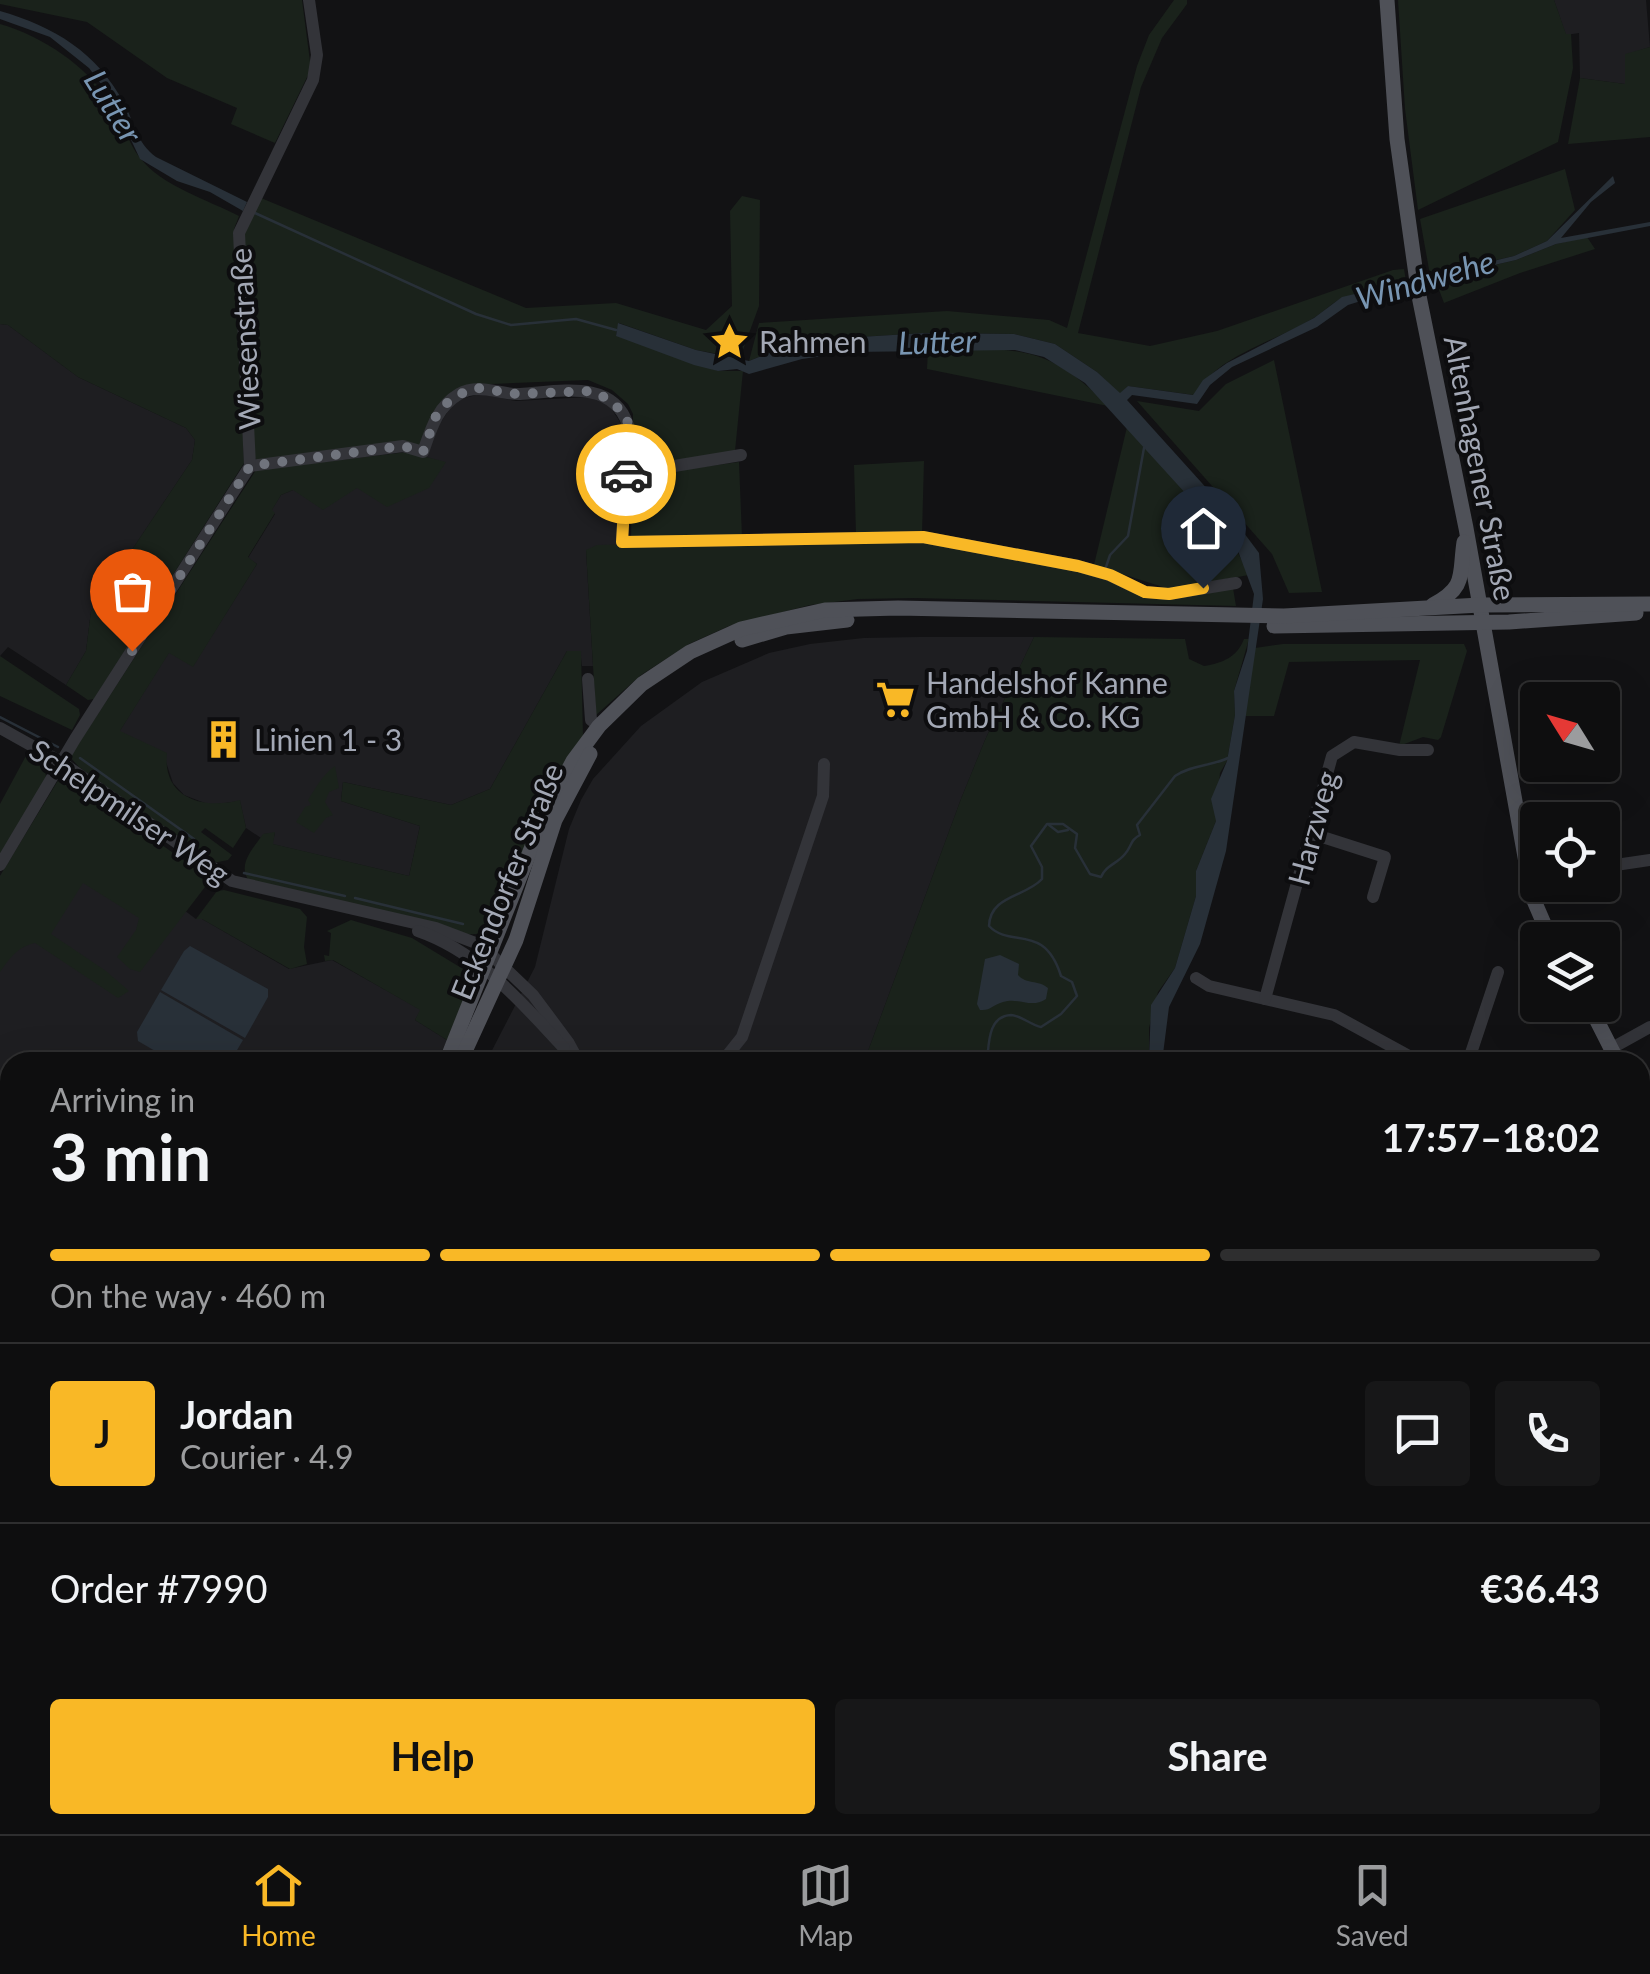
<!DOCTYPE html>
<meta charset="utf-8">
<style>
:root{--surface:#0e0e0f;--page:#171718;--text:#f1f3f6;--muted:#9b9c9e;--line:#2e2e2f;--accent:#f9b826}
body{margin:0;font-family:Lato,sans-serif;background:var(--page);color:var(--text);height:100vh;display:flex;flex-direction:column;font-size:38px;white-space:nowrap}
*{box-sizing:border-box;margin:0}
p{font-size:32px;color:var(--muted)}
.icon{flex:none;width:55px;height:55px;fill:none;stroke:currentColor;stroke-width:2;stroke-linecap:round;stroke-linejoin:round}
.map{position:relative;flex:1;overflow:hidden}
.side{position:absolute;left:0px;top:1052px;width:1650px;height:782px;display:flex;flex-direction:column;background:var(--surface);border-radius:30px 30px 0 0;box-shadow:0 10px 40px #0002,0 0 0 2px var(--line)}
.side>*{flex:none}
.needle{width:65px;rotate:307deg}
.buttons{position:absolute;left:1520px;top:682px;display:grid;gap:20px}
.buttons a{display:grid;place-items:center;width:100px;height:100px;border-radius:10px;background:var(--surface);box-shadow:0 10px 40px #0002,0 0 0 2px var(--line);font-size:50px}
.pin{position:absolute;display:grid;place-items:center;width:85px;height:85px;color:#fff;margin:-102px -42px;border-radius:50% 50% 50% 0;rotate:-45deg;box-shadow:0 0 10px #0007}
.pin .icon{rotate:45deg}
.courier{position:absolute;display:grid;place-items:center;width:100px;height:100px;margin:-50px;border:8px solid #f9b826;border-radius:50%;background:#fff;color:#222;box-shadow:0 2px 12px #0007}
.summary em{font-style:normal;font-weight:700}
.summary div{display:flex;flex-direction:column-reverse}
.summary{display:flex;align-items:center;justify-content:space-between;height:170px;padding:0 50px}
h1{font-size:65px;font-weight:700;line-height:75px}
.bar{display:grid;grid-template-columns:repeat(4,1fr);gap:15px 10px;align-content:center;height:120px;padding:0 50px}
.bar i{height:12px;border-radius:8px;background:var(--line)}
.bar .selected{background:var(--accent)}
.bar p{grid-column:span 4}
.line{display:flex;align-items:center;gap:25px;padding:0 50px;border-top:2px solid var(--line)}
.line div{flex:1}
.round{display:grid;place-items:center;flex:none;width:105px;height:105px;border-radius:10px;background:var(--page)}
.action{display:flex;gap:20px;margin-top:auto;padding:20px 50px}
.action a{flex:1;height:115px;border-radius:10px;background:var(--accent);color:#111;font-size:40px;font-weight:700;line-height:115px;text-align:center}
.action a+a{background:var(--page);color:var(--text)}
.dock{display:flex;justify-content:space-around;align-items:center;height:140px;border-top:2px solid var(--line);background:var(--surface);font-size:28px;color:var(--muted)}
.dock a{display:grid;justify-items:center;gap:5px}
.dock .selected{color:var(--accent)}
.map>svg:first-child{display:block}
.built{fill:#1e1e21}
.green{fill:#1a221b}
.water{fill:#283038}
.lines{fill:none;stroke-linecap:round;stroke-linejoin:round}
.stream{stroke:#283038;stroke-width:2.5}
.minor{stroke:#333439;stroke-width:12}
.major{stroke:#4f5158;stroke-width:15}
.done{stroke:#70747d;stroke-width:10;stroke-dasharray:0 18}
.route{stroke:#f9b826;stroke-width:12}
.labels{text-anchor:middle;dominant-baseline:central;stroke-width:8;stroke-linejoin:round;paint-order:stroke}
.street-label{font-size:30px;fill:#a3a8b5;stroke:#0d0d0f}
.poi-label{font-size:30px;fill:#a3a8b5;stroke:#0d0d0f;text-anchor:start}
.water-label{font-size:32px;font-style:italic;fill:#7895b2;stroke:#0d0d0f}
</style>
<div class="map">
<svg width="1650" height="1834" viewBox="0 0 1650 1834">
<rect width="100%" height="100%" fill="#121214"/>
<g class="built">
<polygon points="1554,0 1646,0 1650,47 1625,55 1625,84 1580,78 1579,33 1566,35"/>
<polygon points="0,324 8,325 78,377 186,428 195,440 192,460 91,611 86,651 66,685 8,647 0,656"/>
<polygon points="480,394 516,401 588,397 609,405 624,428 619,545 586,551 593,666 582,666 580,651 567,651 490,789 451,805 343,782 341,801 420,826 409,876 272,844 275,833 264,834 261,838 246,828 240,801 210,805 184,795 173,783 166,762 119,732 169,652 193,666 257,564 248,558 275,514 271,511 281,495 293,490 357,488 445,463 426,457 438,426 451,407 461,399"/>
<polygon points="919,637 1034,637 985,740 961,799 864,1062 486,1062 535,967 569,829 581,800 593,779 641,726 702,682 769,653 810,644 864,638"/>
<polygon points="34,823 176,904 196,919 202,919 289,969 332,960 421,1010 415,1020 447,1040 437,1062 10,1062 10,1546 0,1540 0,876"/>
<polygon points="165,1825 502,1825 515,1834 160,1834"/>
<polygon points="1489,1825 1595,1825 1599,1834 1483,1834"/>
</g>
<g class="green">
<polygon points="0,0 302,0 311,69 275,143 231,124 237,108 167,78 87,22 0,4"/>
<path d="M1174,0H1187V4L1162,38L1141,87L1078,333L1150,346L1217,331L1393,270L1404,269L1406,281C1386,289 1365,290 1345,297C1333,301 1323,313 1312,319C1274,342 1218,355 1194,395L1128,386L1120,394L1097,372L1055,344L1014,334L925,333L827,339L776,350L749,361L759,323L947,311L1049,320L1067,328L1137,66L1149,35Z"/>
<polygon points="1398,0 1554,0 1566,34 1571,34 1573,68 1558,142 1418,210 1405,109"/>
<path d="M0,24C44,37 85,65 111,103C123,120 127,142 140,158C162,186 208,200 239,216L234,229L244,463L94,699L88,700L66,685L86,651L91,611L192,460L195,440L186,428L78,377L8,325L0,324Z"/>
<polygon points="1650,47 1650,137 1568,144 1580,78 1625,84 1625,54"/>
<polygon points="1565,169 1575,210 1547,241 1514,256 1430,275 1420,219"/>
<polygon points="742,196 760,200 759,306 740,358 696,350 619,323 616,335 718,371 743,371 735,451 633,473 633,414 628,404 612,390 588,380 467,385 421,447 258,461 253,456 244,235 261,198 526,308 616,303 706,330 732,306 730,211"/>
<polygon points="1587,237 1595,249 1520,273 1444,303 1435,279 1516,260 1556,244"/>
<path d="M928,349C1013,350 1044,340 1108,406L927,369Z"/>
<polygon points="1274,360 1322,592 1289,593 1272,554 1137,401 1199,411 1226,384"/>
<polygon points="1127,427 1233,543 1249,575 1169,589 1094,565"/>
<path d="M407,452L446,462L429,488L387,507L357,488L323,510L293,490L281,495L272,510L275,513L248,557L257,564L193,667L169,653L120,731L167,753C162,798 203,810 240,800L246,828L233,848L205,828L201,832L232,855L228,860L213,863L79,767L70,757L256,470Z"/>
<polygon points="924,461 922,534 856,534 854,465"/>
<polygon points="739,462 742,537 631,539 632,481 643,475"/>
<polygon points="865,538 959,543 1107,579 1147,597 1233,588 1236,606 915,598 858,599 810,605 729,626 689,644 641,675 596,715 586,550 597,545"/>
<path d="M1034,637L1185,639L1189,659L1204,666C1223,663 1237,657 1244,639H1249L1234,691L1235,715L1227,761L1220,773L1216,821L1196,871V896L1175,968L1158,992L1149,1028V1062H864L961,799L985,740Z"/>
<polygon points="1283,644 1464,644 1467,651 1441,737 1438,740 1423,737 1399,746 1420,660 1289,662 1274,716 1244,716 1255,648"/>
<path d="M567,651H581L583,736L494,924C485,933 479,935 467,934L249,881C237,864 253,849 263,834L275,832L273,844L409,876L420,826L341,801L343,782L451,805L490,789Z"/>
<polygon points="0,656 79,709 80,715 72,730 0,696"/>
<polygon points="27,754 45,767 46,779 0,854 0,804"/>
<path d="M335,766L339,788L329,792L325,802L333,815L326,818L314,833L296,822L305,807L311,805L308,800C315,789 323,774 335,766Z"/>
<path d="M62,774L207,877L208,883L140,972L130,969L117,957L136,930L139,918L83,883L51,934L106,971L129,991L118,998L35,943C17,947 10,958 0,972V876Z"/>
<polygon points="224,890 300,909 307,917 304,947 307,964 290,969 202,919 196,919 217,891"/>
<polygon points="351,920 412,938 468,972 470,983 447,1040 415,1020 420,1010 333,960 325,961 324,955 329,956 331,933 327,931"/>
<polygon points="626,1825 960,1825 955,1834 621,1834"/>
</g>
<g class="water">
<path d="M0,11C55,27 96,52 124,103C135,124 136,142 156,157L247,202L243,211L210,192L177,181L140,159L111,97L89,68L50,37L0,19Z"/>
<polygon points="1613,176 1615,183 1591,202 1561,238 1650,222 1650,226 1556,244 1516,260 1425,281 1348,305 1317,327 1232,367 1210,385 1197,404 1132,395 1127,400 1229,513 1259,553 1263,599 1226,851 1200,944 1169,1007 1162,1062 1149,1062 1149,1060 1151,1005 1175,968 1196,896 1196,871 1216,821 1211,799 1227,761 1235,715 1234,691 1247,651 1254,594 1238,551 1085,383 1044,357 1015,350 851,352 802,359 749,374 737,369 718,371 694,365 616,336 618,323 696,350 749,361 776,350 827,339 925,333 1014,334 1055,344 1097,372 1120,393 1128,386 1193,395 1203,380 1227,363 1314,318 1342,297 1514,256 1547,241"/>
<polygon points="190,946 268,989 268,997 245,1038 161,990 184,951"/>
<path d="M1000,955L1019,964L1018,975C1025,984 1039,980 1048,988L1046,999C1031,1009 1019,997 1003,1002C992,1005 991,1011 980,1010L977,1004L985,959Z"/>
<polygon points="160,992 243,1040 230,1062 174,1062 138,1041 137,1032"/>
</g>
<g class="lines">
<g class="stream">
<polyline points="255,213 476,314 511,325 576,319 616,330"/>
<polyline points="1106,567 1110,555 1128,536 1144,448"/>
<polyline points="0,717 58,747"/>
<polyline points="80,758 194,839"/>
<polyline points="1049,825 1058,832 1068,830"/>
<polyline points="244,873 345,896"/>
<polyline points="355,898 463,924"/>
<path d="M987,1062C989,1046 987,1016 1011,1015C1020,1015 1031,1025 1041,1027L1061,1014L1077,996L1072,982L1061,976C1044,922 1011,949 989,926C990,895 1026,897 1042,879V867L1031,846L1047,824H1063L1077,834L1075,848L1090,874L1101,877C1106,865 1117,864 1125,854C1132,846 1130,840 1140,835L1137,825L1175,776C1191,765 1211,766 1228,758"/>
<polyline points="698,1834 699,1825"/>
</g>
<g class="minor">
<path d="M250,466L403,446L423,452C431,429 437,407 459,394C479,382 499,395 520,394C557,392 613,378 628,425L622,542L923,537L1078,566L1109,575L1145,592L1169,594L1236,583"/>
<polyline points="625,481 650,470 741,455"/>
<polyline points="588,679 591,720 599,726"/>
<polyline points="0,728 61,762 232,881 436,928 481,945 533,995 568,1042 579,1062"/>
<polyline points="1310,833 1385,857 1373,897"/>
<polyline points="0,865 75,739 250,466 239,233 313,80 317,55 309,0"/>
<polyline points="1602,867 1650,860"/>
<polyline points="1532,896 1551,885"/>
<path d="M418,931C479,952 521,1002 564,1048"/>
<polyline points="1196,978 1209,986 1334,1015 1420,1062"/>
<polyline points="1265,999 1332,756 1354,742 1400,750 1428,750"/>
<polyline points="1612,1048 1650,1027"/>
<polyline points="722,1062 742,1037 823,796 824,764"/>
<polyline points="1468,1062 1498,972"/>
<polyline points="1640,1174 1650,1171"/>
<polyline points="1640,1489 1650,1495"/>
<polyline points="0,1554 10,1560"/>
<polyline points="0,1812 10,1817"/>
<polyline points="28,1825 47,1834"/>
<polyline points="1249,1825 1274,1834"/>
<polyline points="414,1834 418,1825"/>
</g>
<g class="major">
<polyline points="1387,0 1397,139 1419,296 1466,528 1532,896 1551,940"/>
<path d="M1433,605C1467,587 1459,575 1464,542"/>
<polyline points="1274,626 1509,622 1636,613"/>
<polyline points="742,640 786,627 847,620"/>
<polyline points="1589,1005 1618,1062"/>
<polyline points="446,1062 545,814 573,761 599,726 642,684 690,652 741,629 825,610 898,608 1284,616 1480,605 1650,604"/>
<polyline points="460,1062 516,940 555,820 590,754"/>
<polyline points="1640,1102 1650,1120"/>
<polyline points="1640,1532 1650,1512"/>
<polyline points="148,1834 153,1825"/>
<polyline points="1472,1834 1477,1825"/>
</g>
</g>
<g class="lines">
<polyline class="done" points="132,651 250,466 403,446 423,452 436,416 448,402 466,391 477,388 516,394 592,391 610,400 626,416 629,428 626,474"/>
<polyline class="route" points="626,474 622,542 923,537 1078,566 1110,575 1145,592 1169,594 1203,588"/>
</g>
<defs>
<symbol id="sight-bare" viewBox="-9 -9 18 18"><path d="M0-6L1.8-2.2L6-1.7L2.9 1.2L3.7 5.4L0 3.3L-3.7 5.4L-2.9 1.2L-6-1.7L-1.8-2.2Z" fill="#f9b826" stroke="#0d0d0f" stroke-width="2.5" paint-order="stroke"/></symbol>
<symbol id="supermarket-bare" viewBox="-9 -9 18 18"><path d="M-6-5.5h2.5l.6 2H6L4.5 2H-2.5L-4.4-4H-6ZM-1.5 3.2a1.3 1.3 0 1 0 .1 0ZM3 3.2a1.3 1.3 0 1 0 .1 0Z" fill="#f9b826" stroke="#0d0d0f" stroke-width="2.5" paint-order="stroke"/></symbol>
<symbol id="building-bare" viewBox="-9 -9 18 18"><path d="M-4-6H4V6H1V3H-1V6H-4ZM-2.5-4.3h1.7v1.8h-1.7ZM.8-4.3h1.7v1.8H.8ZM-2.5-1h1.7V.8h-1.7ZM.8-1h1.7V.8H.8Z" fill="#f9b826" stroke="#0d0d0f" stroke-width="2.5" paint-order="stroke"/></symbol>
</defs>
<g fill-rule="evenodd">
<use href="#sight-bare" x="702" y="314" width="55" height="55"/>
<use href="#supermarket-bare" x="868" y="672" width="55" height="55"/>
<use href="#building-bare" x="196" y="712" width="55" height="55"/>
</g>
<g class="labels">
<g class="street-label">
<text transform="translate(244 339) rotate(-93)">Wiesenstraße</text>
<text transform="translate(1481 468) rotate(79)">Altenhagener Straße</text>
<text transform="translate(130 811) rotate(34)">Schelpmilser Weg</text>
<text transform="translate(1312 828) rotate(-75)">Harzweg</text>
<text transform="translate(506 881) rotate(-68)">Eckendorfer Straße</text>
</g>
<g class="poi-label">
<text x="759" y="341">Rahmen</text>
<text x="926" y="682">Handelshof Kanne<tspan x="926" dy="34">GmbH &amp; Co. KG</tspan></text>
<text x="254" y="739">Linien 1 - 3</text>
</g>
<g class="water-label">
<text transform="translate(114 106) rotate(58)">Lutter</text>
<text transform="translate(1425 279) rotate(-16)">Windwehe</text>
<text transform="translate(937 341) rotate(-2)">Lutter</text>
</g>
</g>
</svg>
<div class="buttons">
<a><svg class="needle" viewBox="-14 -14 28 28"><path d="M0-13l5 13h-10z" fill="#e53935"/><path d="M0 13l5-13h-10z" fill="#9b9c9e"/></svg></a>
<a><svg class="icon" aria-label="locate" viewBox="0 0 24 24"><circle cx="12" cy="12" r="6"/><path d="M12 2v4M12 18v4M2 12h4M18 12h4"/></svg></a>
<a><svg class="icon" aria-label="layers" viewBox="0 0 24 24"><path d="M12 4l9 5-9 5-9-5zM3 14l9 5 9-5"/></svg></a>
</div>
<div class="pin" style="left:132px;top:651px;background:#ea580c"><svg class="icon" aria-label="bag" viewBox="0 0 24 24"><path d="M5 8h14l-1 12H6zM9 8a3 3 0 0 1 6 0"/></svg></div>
<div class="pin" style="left:1203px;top:588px;background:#1f2937"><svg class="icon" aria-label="home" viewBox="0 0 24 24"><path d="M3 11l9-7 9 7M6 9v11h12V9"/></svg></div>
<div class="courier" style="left:626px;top:474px"><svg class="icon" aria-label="car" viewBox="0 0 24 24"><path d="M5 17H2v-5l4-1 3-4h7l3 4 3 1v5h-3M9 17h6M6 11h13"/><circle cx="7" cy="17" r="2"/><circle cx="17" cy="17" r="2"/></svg></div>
<section class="side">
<div class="summary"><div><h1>3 min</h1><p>Arriving in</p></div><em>17:57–18:02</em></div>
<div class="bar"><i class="selected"></i><i class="selected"></i><i class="selected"></i><i></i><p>On the way · 460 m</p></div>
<div class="line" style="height:180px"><b class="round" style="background:var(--accent);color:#111">J</b><div><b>Jordan</b><p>Courier · 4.9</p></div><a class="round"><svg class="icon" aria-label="chat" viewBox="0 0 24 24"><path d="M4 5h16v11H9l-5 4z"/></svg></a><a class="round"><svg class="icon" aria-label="phone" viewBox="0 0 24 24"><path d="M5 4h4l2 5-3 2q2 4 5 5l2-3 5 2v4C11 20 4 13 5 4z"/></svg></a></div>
<div class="line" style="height:130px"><div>Order #7990</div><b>€36.43</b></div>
<div class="action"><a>Help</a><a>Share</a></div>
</section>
</div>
<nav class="dock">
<a class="selected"><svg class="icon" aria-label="home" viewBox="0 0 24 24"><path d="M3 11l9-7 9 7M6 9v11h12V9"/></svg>Home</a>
<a><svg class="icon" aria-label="map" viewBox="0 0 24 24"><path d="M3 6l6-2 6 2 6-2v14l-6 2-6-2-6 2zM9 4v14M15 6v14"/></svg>Map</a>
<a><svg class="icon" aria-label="saved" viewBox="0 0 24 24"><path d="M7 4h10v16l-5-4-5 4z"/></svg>Saved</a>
</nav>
